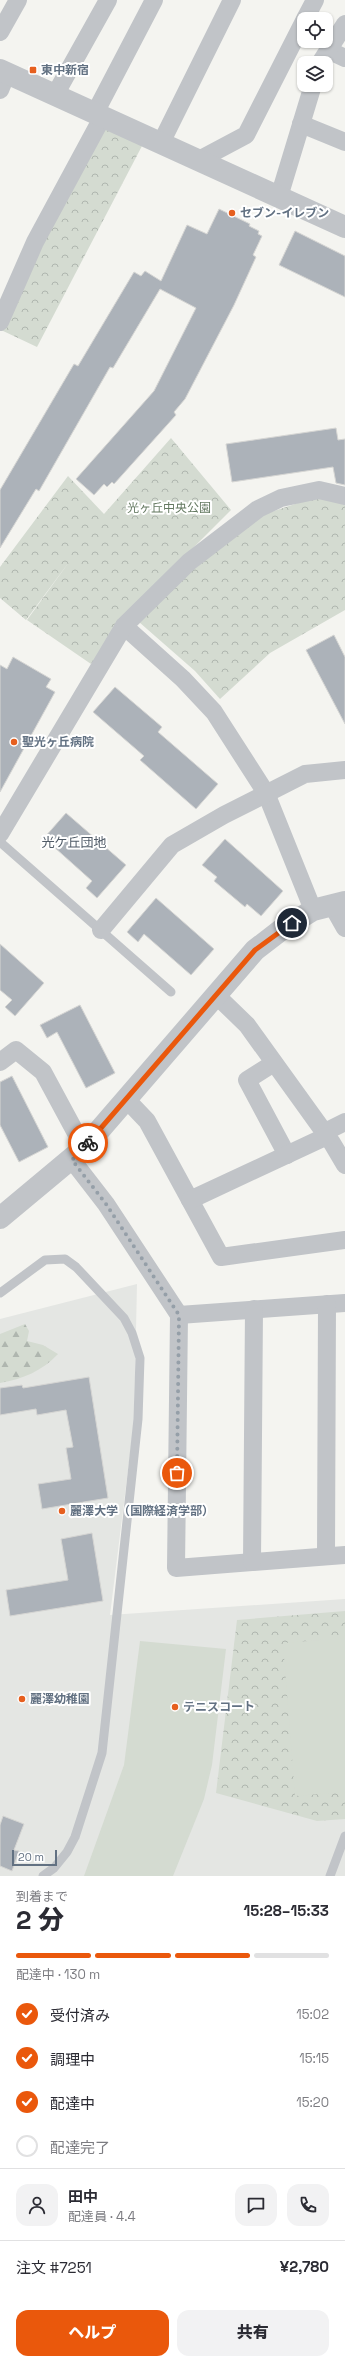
<!DOCTYPE html>
<html lang="ja">
<meta charset="utf-8">
<style>
:root{--surface:#fff;--page:#f2f2f3;--text:#2b2b33;--muted:#7c7c81;--line:#e1e1e2;--accent:#ea580c}
body{margin:0;font-family:"Space Grotesk","Noto Sans JP",sans-serif;background:var(--page);color:var(--text);height:100vh;display:flex;flex-direction:column;font-size:15px;white-space:nowrap}
*{box-sizing:border-box;margin:0}
p{font-size:13px;color:var(--muted)}
.icon{flex:none;width:22px;height:22px;fill:none;stroke:currentColor;stroke-width:2;stroke-linecap:round;stroke-linejoin:round}
.map{position:relative;height:1876px;overflow:hidden}
.panel{display:flex;flex-direction:column;background:var(--surface);flex:1}
.panel>*{flex:none}
.controls{position:absolute;left:297px;top:12px;display:grid;gap:8px}
.controls a{display:grid;place-items:center;width:36px;height:36px;border-radius:8px;background:var(--surface);box-shadow:0 1px 3px #0004;font-size:20px}
.scale{position:absolute;left:12px;bottom:10px;width:45px;box-sizing:border-box;padding-left:4px;border:2px solid #627182;border-top:0;font-size:11px;line-height:14px;white-space:nowrap;color:#627182;-webkit-text-stroke:3px #fff;paint-order:stroke}
.pin{position:absolute;display:grid;place-items:center;width:34px;height:34px;color:#fff;margin:-17px;border:2px solid #fff;border-radius:50%;box-shadow:0 1px 4px #0007}
.courier{position:absolute;display:grid;place-items:center;width:40px;height:40px;margin:-20px;border:3px solid #ea580c;border-radius:50%;background:#fff;color:#222;box-shadow:0 1px 5px #0007}
.headline em{font-style:normal;font-weight:800}
.headline div{display:flex;flex-direction:column-reverse}
.headline{display:flex;align-items:center;justify-content:space-between;height:68px;padding:0 16px}
h1{font-size:26px;font-weight:800;line-height:30px}
.bar{display:grid;grid-template-columns:repeat(4,1fr);gap:6px 4px;align-content:center;height:48px;padding:0 16px}
.bar i{height:5px;border-radius:3px;background:var(--line)}
.bar .on{background:var(--accent)}
.bar p{grid-column:span 4}
.line{display:flex;align-items:center;gap:10px;padding:0 16px;border-top:1px solid var(--line)}
.line div{flex:1}
.round{display:grid;place-items:center;flex:none;width:42px;height:42px;border-radius:12px;background:var(--page)}
ol{padding:0 16px;list-style:none}
li{display:flex;align-items:center;gap:12px;height:44px}
li p{margin-inline-start:auto}
li .icon{padding:4px;border-radius:50%;background:var(--accent);color:#fff;stroke-width:4}
li:last-child{color:var(--muted)}
li i{width:22px;height:22px;border:2px solid var(--line);border-radius:50%}
.primary-button{display:flex;gap:8px;margin-top:auto;padding:8px 16px}
.primary-button a{flex:1;height:46px;border-radius:12px;background:var(--accent);color:#fff;font-size:16px;font-weight:800;line-height:46px;text-align:center}
.primary-button a+a{background:var(--page);color:var(--text)}
.map>svg:first-child{display:block}
.built{fill:#e4e6e3}
.forest{fill:url(#forest-firs)}
.park{fill:url(#park-crowns)}
.pitch{fill:#d4dbd1}
.building{fill:#acb2b9;stroke:#d5d5d3}
.lines{fill:none;stroke-linecap:round;stroke-linejoin:round}
.service{stroke:#c1c4c8;stroke-width:9}
.minor{stroke:#c1c4c8;stroke-width:18}
.tertiary{stroke:#c1c4c8;stroke-width:22}
.done{stroke:#959fa8;stroke-width:4;stroke-dasharray:0 7.2}
.route{stroke:#ea580c;stroke-width:5}
.poi-dot{fill:#e65f1e;stroke:#fff;stroke-width:1.5}
.labels{text-anchor:middle;dominant-baseline:central;stroke-width:4;stroke-linejoin:round;paint-order:stroke}
.poi-label{font-size:12px;font-weight:bold;fill:#627182;stroke:#fff;text-anchor:start}
.park-label{font-size:12px;fill:#647961;stroke:#fff}
.neighbourhood-label{font-size:13px;fill:#505b67;stroke:#fff}
</style>
<div class="map">
<svg width="345" height="1876" viewBox="0 0 345 1876">
<defs>
<pattern id="forest-firs" width="22" height="20" patternUnits="userSpaceOnUse"><rect width="22" height="20" fill="#d4dbd1"/><path d="M5 1l3.5 6h-7zM16 11l3.5 6h-7z" fill="#afb6af"/></pattern>
<pattern id="park-crowns" width="20" height="18" patternUnits="userSpaceOnUse"><rect width="20" height="18" fill="#d4dbd1"/><path d="M2 6a3 3 0 1 1 6 0M12 15a3 3 0 1 1 6 0" fill="none" stroke="#afb6af"/></pattern>
</defs>
<rect width="100%" height="100%" fill="#f4f4f0"/>
<polygon class="built" points="137,1284 134,1422 110,1615 345,1599 345,1876 0,1876 0,1319"/>
<path class="forest" d="M25,1324L29,1331L27,1341L43,1345L58,1354C42,1371 23,1379 0,1383V1334Z"/>
<g class="park">
<polygon points="104,129 143,144 37,347 1,330 39,243"/>
<polygon points="171,438 231,510 171,570 91,664 27,620 72,558 26,620 0,598 0,567 68,476 104,514"/>
<polygon points="320,498 345,503 345,610 270,653 220,699 195,671 139,622 179,581 262,515 304,501"/>
<polygon points="345,1611 345,1819 317,1821 216,1793 237,1620"/>
</g>
<g class="pitch">
<polygon points="345,1638 345,1792 295,1796 283,1643"/>
<polygon points="140,1641 226,1649 212,1765 204,1799 173,1876 84,1876 124,1765"/>
</g>
<g class="building">
<polygon points="219,209 250,224 249,226 259,231 258,234 262,236 253,255 256,257 234,305 185,399 174,412 176,415 114,484 112,482 107,487 104,484 94,495 76,479 154,391 196,308 160,289 113,368 110,367 39,491 36,489 0,548 0,490 74,364 78,366 134,272 141,276 145,271 161,281 187,225 207,234"/>
<polygon points="295,231 345,256 345,297 279,265"/>
<polygon points="336,428 338,440 345,439 345,485 336,483 333,467 232,482 226,444"/>
<polygon points="334,635 345,657 345,724 306,650"/>
<polygon points="13,657 51,679 46,687 55,692 0,792 0,665 7,669"/>
<polygon points="115,687 162,727 158,732 218,784 196,809 140,760 144,756 93,712"/>
<polygon points="66,813 126,865 97,898 86,888 92,881 44,838"/>
<polygon points="225,839 283,891 261,916 247,904 245,907 214,881 217,877 202,865"/>
<polygon points="156,898 214,949 191,975 144,934 138,942 127,932"/>
<polygon points="0,944 44,983 15,1016 5,1007 12,1000 0,990"/>
<polygon points="80,1005 115,1073 86,1088 57,1032 47,1038 40,1025"/>
<polygon points="12,1076 48,1147 19,1162 0,1125 0,1082"/>
<polygon points="89,1377 108,1498 42,1509 38,1484 71,1479 66,1448 73,1447 66,1410 37,1415 36,1409 0,1415 0,1388 22,1385 23,1388"/>
<polygon points="92,1533 103,1601 10,1616 6,1590 68,1580 61,1539"/>
<polygon points="3,1816 24,1824 14,1850 19,1851 12,1871 0,1866 0,1825"/>
</g>
<g class="lines">
<g class="service">
<polyline points="0,842 171,992"/>
<polyline points="0,1293 45,1260 65,1259 76,1267 124,1318 132,1333 140,1358 138,1419 102,1753 75,1837 67,1852 54,1868 43,1876"/>
<polyline points="330,1876 345,1836"/>
</g>
<g class="minor">
<polyline points="305,19 315,0"/>
<polyline points="0,32 18,0"/>
<polyline points="328,50 345,58"/>
<polyline points="320,63 345,24"/>
<polyline points="0,90 7,73"/>
<polyline points="55,95 108,0"/>
<polyline points="95,113 154,0"/>
<polyline points="301,124 345,142"/>
<polyline points="161,143 232,0"/>
<polyline points="199,160 246,135 304,21"/>
<polyline points="279,197 313,85"/>
<polyline points="0,322 35,242 103,116"/>
<polyline points="124,626 183,679 214,712 266,793 313,910"/>
<polyline points="0,834 124,626 189,562 258,509 281,498 319,490 345,496"/>
<polyline points="332,905 345,928"/>
<polyline points="101,930 172,845 224,815 305,774 345,770"/>
<polyline points="216,995 247,1025 332,1143 345,1165"/>
<polyline points="0,1062 16,1050 43,1072 84,1148"/>
<polyline points="274,1063 247,1080 287,1155"/>
<polyline points="127,1100 147,1121 221,1257 345,1240"/>
<polyline points="325,1132 345,1122"/>
<polyline points="72,1160 106,1204 179,1315 176,1568 345,1555"/>
<polyline points="190,1200 327,1136"/>
<polyline points="179,1315 345,1303"/>
<polyline points="326,1556 327,1304"/>
<polyline points="252,1562 254,1309"/>
</g>
<g class="tertiary">
<polyline points="0,70 345,227"/>
<polyline points="0,1218 84,1148 255,950 281,930 313,910 345,902"/>
</g>
</g>
<g class="lines">
<polyline class="done" points="88,1143 72,1160 106,1204 179,1315 177,1473"/>
<polyline class="route" points="88,1143 255,950 292,923"/>
</g>
<g class="poi-dot">
<rect x="29" y="66" width="8" height="8" rx="2"/>
<circle cx="232" cy="213" r="4"/>
<circle cx="14" cy="742" r="4"/>
<circle cx="62" cy="1511" r="4"/>
<circle cx="22" cy="1699" r="4"/>
<circle cx="175" cy="1707" r="4"/>
</g>
<g class="labels">
<g class="poi-label">
<text x="41" y="70">東中新宿</text>
<text x="240" y="213">セブン-イレブン</text>
<text x="22" y="742">聖光ヶ丘病院</text>
<text x="70" y="1511">麗澤大学（国際経済学部）</text>
<text x="30" y="1699">麗澤幼稚園</text>
<text x="183" y="1707">テニスコート</text>
</g>
<g class="park-label">
<text x="169" y="508">光ヶ丘中央公園</text>
</g>
<g class="neighbourhood-label">
<text x="74" y="842">光ケ丘団地</text>
</g>
</g>
</svg>
<div class="controls">
<a><svg class="icon" aria-label="locate" viewBox="0 0 24 24"><circle cx="12" cy="12" r="6"/><path d="M12 2v4M12 18v4M2 12h4M18 12h4"/></svg></a>
<a><svg class="icon" aria-label="layers" viewBox="0 0 24 24"><path d="M12 4l9 5-9 5-9-5zM3 14l9 5 9-5"/></svg></a>
</div>
<div class="scale">20 m</div>
<div class="pin" style="left:177px;top:1473px;background:#ea580c"><svg class="icon" aria-label="bag" viewBox="0 0 24 24"><path d="M5 8h14l-1 12H6zM9 8a3 3 0 0 1 6 0"/></svg></div>
<div class="pin" style="left:292px;top:923px;background:#1f2937"><svg class="icon" aria-label="home" viewBox="0 0 24 24"><path d="M3 11l9-7 9 7M6 9v11h12V9"/></svg></div>
<div class="courier" style="left:88px;top:1143px"><svg class="icon" aria-label="bike" viewBox="0 0 24 24"><circle cx="6" cy="16" r="4"/><circle cx="18" cy="16" r="4"/><path d="M6 16l4-8h5l3 8M10 8l3 8H6M13 5h3"/></svg></div>
</div>
<section class="panel">
<div class="headline"><div><h1>2 分</h1><p>到着まで</p></div><em>15:28–15:33</em></div>
<div class="bar"><i class="on"></i><i class="on"></i><i class="on"></i><i></i><p>配達中 · 130 m</p></div>
<ol>
<li><svg class="icon" aria-label="check" viewBox="0 0 24 24"><path d="M5 12l5 5 9-10"/></svg>受付済み<p>15:02</p></li>
<li><svg class="icon" aria-label="check" viewBox="0 0 24 24"><path d="M5 12l5 5 9-10"/></svg>調理中<p>15:15</p></li>
<li><svg class="icon" aria-label="check" viewBox="0 0 24 24"><path d="M5 12l5 5 9-10"/></svg>配達中<p>15:20</p></li>
<li><i></i>配達完了</li>
</ol>
<div class="line" style="height:72px"><a class="round"><svg class="icon" aria-label="person" viewBox="0 0 24 24"><circle cx="12" cy="8" r="4"/><path d="M4 21q1-7 8-7t8 7"/></svg></a><div><b>田中</b><p>配達員 · 4.4</p></div><a class="round"><svg class="icon" aria-label="chat" viewBox="0 0 24 24"><path d="M4 5h16v11H9l-5 4z"/></svg></a><a class="round"><svg class="icon" aria-label="phone" viewBox="0 0 24 24"><path d="M5 4h4l2 5-3 2q2 4 5 5l2-3 5 2v4C11 20 4 13 5 4z"/></svg></a></div>
<div class="line" style="height:52px"><div>注文 #7251</div><b>¥2,780</b></div>
<div class="primary-button"><a>ヘルプ</a><a>共有</a></div>
</section>
